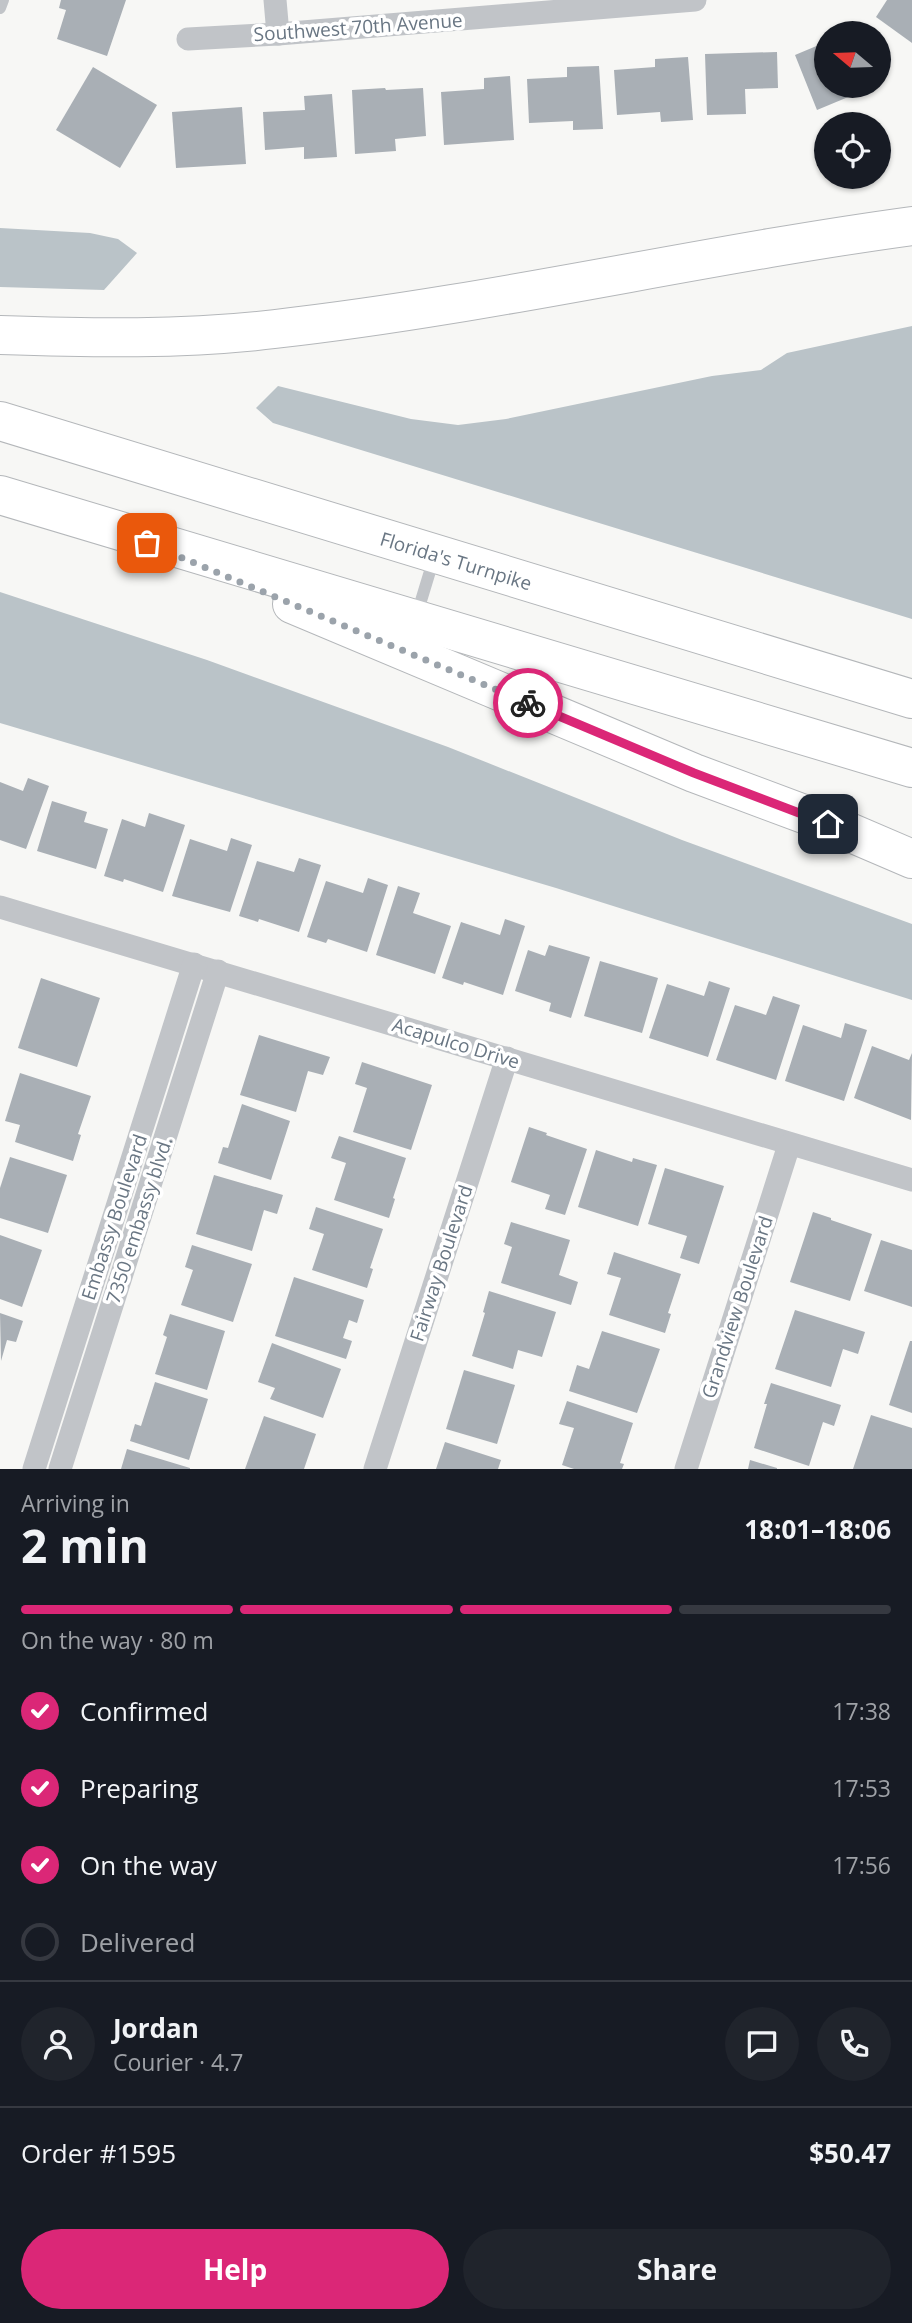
<!DOCTYPE html>
<meta charset="utf-8">
<style>
:root{--surface:#171b24;--page:#20242c;--text:#f1f3f6;--muted:#9ea1a6;--line:#363941;--accent:#db2777}
body{margin:0;font-family:"Open Sans",sans-serif;background:var(--page);color:var(--text);height:100vh;display:flex;flex-direction:column;font-size:26px;white-space:nowrap}
*{box-sizing:border-box;margin:0}
p{font-size:23px;color:var(--muted)}
.icon{flex:none;width:38px;height:38px;fill:none;stroke:currentColor;stroke-width:2;stroke-linecap:round;stroke-linejoin:round}
.map{position:relative;height:1469px;overflow:hidden}
.details{display:flex;flex-direction:column;background:var(--surface);flex:1}
.details>*{flex:none}
.needle{width:46px;rotate:289deg}
.controls{position:absolute;left:814px;top:21px;display:grid;gap:14px}
.controls a{display:grid;place-items:center;width:77px;height:77px;border-radius:50%;background:var(--surface);box-shadow:0 2px 5px #0004;font-size:35px}
.pin{position:absolute;display:grid;place-items:center;width:60px;height:60px;color:#fff;margin:-30px;border-radius:14px;box-shadow:0 4px 10px #0006}
.courier{position:absolute;display:grid;place-items:center;width:70px;height:70px;margin:-35px;border:5px solid #db2777;border-radius:50%;background:#fff;color:#222;box-shadow:0 2px 9px #0007}
.head em{font-style:normal;font-weight:700}
.head div{display:flex;flex-direction:column-reverse}
.head{display:flex;align-items:center;justify-content:space-between;height:119px;padding:0 21px}
h1{font-size:46px;font-weight:700;line-height:52px}
.bar{display:grid;grid-template-columns:repeat(4,1fr);gap:10px 7px;align-content:center;height:84px;padding:0 21px}
.bar i{height:9px;border-radius:5px;background:var(--line)}
.bar .selected{background:var(--accent)}
.bar p{grid-column:span 4}
.line{display:flex;align-items:center;gap:18px;padding:0 21px;border-top:2px solid var(--line)}
.line div{flex:1}
.round{display:grid;place-items:center;flex:none;width:74px;height:74px;border-radius:37px;background:var(--page)}
ol{padding:0 21px;list-style:none}
li{display:flex;align-items:center;gap:21px;height:77px}
li p{margin-inline-start:auto}
li .icon{padding:7px;border-radius:50%;background:var(--accent);color:#fff;stroke-width:4}
li:last-child{color:var(--muted)}
li i{width:38px;height:38px;border:4px solid var(--line);border-radius:50%}
.button{display:flex;gap:14px;margin-top:auto;padding:14px 21px}
.button a{flex:1;height:80px;border-radius:42px;background:var(--accent);color:#fff;font-size:28px;font-weight:700;line-height:80px;text-align:center}
.button a+a{background:var(--page);color:var(--text)}
.map>svg:first-child{display:block}
.water{fill:#bac3c8}
.building{fill:#a9afb5}
.lines{fill:none;stroke-linecap:round;stroke-linejoin:round}
.motorway-casing{stroke:#b4b7ba;stroke-width:40}
.service{stroke:#c1c4c8;stroke-width:12}
.minor{stroke:#c1c4c8;stroke-width:23}
.motorway{stroke:#fff;stroke-width:38}
.done{stroke:#9ba3ab;stroke-width:7;stroke-dasharray:0 12.6}
.route{stroke:#db2777;stroke-width:9}
.labels{text-anchor:middle;dominant-baseline:central;stroke-width:7;stroke-linejoin:round;paint-order:stroke}
.street-label{font-size:19px;fill:#697683;stroke:#fff}
</style>
<div class="map">
<svg width="912" height="1469" viewBox="0 0 912 1469">
<rect width="100%" height="100%" fill="#f7f7f5"/>
<g class="water">
<polygon points="0,228 90,233 118,239 137,253 104,290 0,287"/>
<polygon points="912,326 912,619 273,423 256,408 278,386 411,419 458,425 506,419 712,376 761,370 787,353"/>
<polygon points="0,592 207,660 448,747 682,840 912,924 912,1000 556,888 0,723"/>
</g>
<g class="building">
<polygon points="61,0 126,0 107,56 57,39 66,10 59,8"/>
<polygon points="887,0 912,0 912,43 876,17"/>
<polygon points="826,42 826,86 849,86 853,95 817,110 795,55"/>
<polygon points="777,52 778,88 745,89 746,114 707,115 705,54"/>
<polygon points="688,57 693,120 661,122 660,112 617,115 614,70 655,67 655,59"/>
<polygon points="599,66 603,129 573,130 573,121 529,123 527,79 567,77 567,67"/>
<polygon points="93,67 157,105 120,168 56,130"/>
<polygon points="510,76 514,140 444,145 441,92 484,89 484,78"/>
<polygon points="385,88 386,90 423,88 426,136 395,139 396,151 355,154 352,90"/>
<polygon points="332,94 337,157 304,159 304,147 265,150 263,112 305,110 304,96"/>
<polygon points="242,107 246,164 176,168 172,112"/>
<polygon points="28,778 49,786 26,849 0,840 0,782 23,791"/>
<polygon points="52,801 87,812 84,822 108,829 96,869 37,851"/>
<polygon points="149,813 185,825 163,892 124,879 123,882 104,876 122,819 145,827"/>
<polygon points="231,838 252,845 230,912 172,896 190,839 227,851"/>
<polygon points="299,858 321,865 299,932 259,919 258,922 239,916 257,861 294,872"/>
<polygon points="368,878 388,885 367,952 328,939 326,943 307,937 326,881 363,893"/>
<polygon points="398,886 420,893 413,913 451,926 435,974 376,955"/>
<polygon points="505,919 525,926 503,995 464,982 463,985 442,978 461,922 500,935"/>
<polygon points="549,945 590,957 571,1018 549,1011 551,1003 515,991 528,950 545,956"/>
<polygon points="600,961 658,978 642,1033 584,1016"/>
<polygon points="41,978 100,998 77,1067 18,1048"/>
<polygon points="709,981 730,988 708,1057 649,1038 667,984 704,996"/>
<polygon points="773,996 800,1005 776,1080 716,1060 735,1005 766,1015"/>
<polygon points="845,1023 867,1030 844,1101 785,1081 803,1025 841,1038"/>
<polygon points="259,1035 330,1057 323,1075 308,1071 296,1112 240,1095"/>
<polygon points="872,1046 909,1060 912,1053 911,1120 854,1098"/>
<polygon points="362,1062 432,1085 411,1150 353,1132 367,1088 355,1084"/>
<polygon points="20,1073 91,1096 78,1134 81,1135 73,1161 15,1142 20,1125 5,1121"/>
<polygon points="242,1104 290,1121 271,1180 218,1163 223,1147 228,1148"/>
<polygon points="529,1127 547,1133 546,1135 587,1149 565,1215 545,1209 550,1195 511,1182"/>
<polygon points="339,1136 406,1158 393,1198 395,1199 389,1218 334,1200 346,1163 331,1158"/>
<polygon points="596,1150 632,1162 633,1158 657,1165 638,1226 578,1207"/>
<polygon points="10,1157 67,1175 48,1233 0,1218 0,1188"/>
<polygon points="665,1168 724,1186 699,1264 680,1258 687,1236 648,1224"/>
<polygon points="214,1175 283,1195 277,1214 264,1210 252,1251 196,1234"/>
<polygon points="316,1207 383,1229 370,1268 373,1269 367,1288 312,1270 324,1234 309,1229"/>
<polygon points="813,1212 831,1218 831,1220 872,1234 850,1301 790,1282"/>
<polygon points="511,1222 570,1240 559,1275 578,1282 571,1305 501,1283 512,1247 504,1244"/>
<polygon points="0,1235 42,1250 22,1307 0,1299"/>
<polygon points="881,1240 912,1250 912,1307 864,1291"/>
<polygon points="192,1245 252,1264 233,1322 181,1305 193,1270 185,1267"/>
<polygon points="614,1252 681,1274 668,1313 671,1314 665,1333 609,1315 621,1278 607,1274"/>
<polygon points="294,1277 364,1300 357,1323 349,1320 343,1338 352,1341 346,1359 275,1336"/>
<polygon points="489,1291 556,1312 542,1357 518,1350 513,1369 472,1356 485,1313 483,1312"/>
<polygon points="795,1310 865,1332 858,1354 843,1349 831,1387 775,1369"/>
<polygon points="0,1313 23,1321 16,1342 7,1340 1,1361"/>
<polygon points="170,1314 225,1331 207,1390 155,1374 167,1337 163,1335"/>
<polygon points="602,1331 660,1349 637,1413 569,1391 577,1365 589,1369"/>
<polygon points="910,1341 912,1341 912,1413 889,1405"/>
<polygon points="272,1343 341,1369 323,1418 270,1399 275,1388 258,1382"/>
<polygon points="464,1370 515,1385 497,1444 446,1429"/>
<polygon points="155,1382 208,1399 189,1460 130,1441 135,1424 141,1426"/>
<polygon points="771,1383 841,1405 834,1426 823,1422 809,1466 754,1448 767,1404 764,1404"/>
<polygon points="567,1401 633,1423 620,1463 624,1464 622,1469 574,1469 562,1465 574,1428 559,1424"/>
<polygon points="871,1415 912,1428 912,1469 853,1469"/>
<polygon points="264,1416 316,1434 304,1469 245,1469"/>
<polygon points="445,1442 501,1460 498,1469 436,1469"/>
<polygon points="127,1449 190,1468 190,1469 121,1469"/>
<polygon points="750,1460 777,1468 777,1469 748,1469"/>
</g>
<g class="lines">
<defs>
<g id="motorway">
<path d="M0,335C91,338 184,340 275,329C489,305 699,255 912,226"/>
<polyline points="0,421 912,699"/>
<polyline points="0,495 912,768"/>
<polyline points="292,604 694,773 828,823 912,859"/>
</g>
</defs>
<use href="#motorway" class="motorway-casing"/>
<g class="service">
<polyline points="0,8 3,0"/>
<polyline points="417,614 434,558"/>
</g>
<g class="minor">
<polyline points="275,0 278,34"/>
<polyline points="188,39 278,34 695,0"/>
<polyline points="0,907 912,1180"/>
<polyline points="34,1469 194,964"/>
<polyline points="60,1469 218,971"/>
<polyline points="375,1469 507,1058"/>
<polyline points="686,1469 789,1145"/>
</g>
<use href="#motorway" class="motorway"/>
</g>
<g class="lines">
<polyline class="done" points="147,543 528,703"/>
<polyline class="route" points="528,703 694,773 828,824"/>
</g>
<g class="labels">
<g class="street-label">
<text transform="translate(358 27) rotate(-4)">Southwest 70th Avenue</text>
<text transform="translate(456 561) rotate(17)">Florida's Turnpike</text>
<text transform="translate(456 1043) rotate(17)">Acapulco Drive</text>
<text transform="translate(114 1217) rotate(-72)">Embassy Boulevard</text>
<text transform="translate(139 1220) rotate(-72)">7350 embassy blvd.</text>
<text transform="translate(441 1263) rotate(-72)">Fairway Boulevard</text>
<text transform="translate(737 1307) rotate(-72)">Grandview Boulevard</text>
</g>
</g>
</svg>
<div class="controls">
<a><svg class="needle" viewBox="-14 -14 28 28"><path d="M0-13l5 13h-10z" fill="#e53935"/><path d="M0 13l5-13h-10z" fill="#9ea1a6"/></svg></a>
<a><svg class="icon" aria-label="locate" viewBox="0 0 24 24"><circle cx="12" cy="12" r="6"/><path d="M12 2v4M12 18v4M2 12h4M18 12h4"/></svg></a>
</div>
<div class="pin" style="left:147px;top:543px;background:#ea580c"><svg class="icon" aria-label="bag" viewBox="0 0 24 24"><path d="M5 8h14l-1 12H6zM9 8a3 3 0 0 1 6 0"/></svg></div>
<div class="pin" style="left:828px;top:824px;background:#1f2937"><svg class="icon" aria-label="home" viewBox="0 0 24 24"><path d="M3 11l9-7 9 7M6 9v11h12V9"/></svg></div>
<div class="courier" style="left:528px;top:703px"><svg class="icon" aria-label="bike" viewBox="0 0 24 24"><circle cx="6" cy="16" r="4"/><circle cx="18" cy="16" r="4"/><path d="M6 16l4-8h5l3 8M10 8l3 8H6M13 5h3"/></svg></div>
</div>
<section class="details">
<div class="head"><div><h1>2 min</h1><p>Arriving in</p></div><em>18:01–18:06</em></div>
<div class="bar"><i class="selected"></i><i class="selected"></i><i class="selected"></i><i></i><p>On the way · 80 m</p></div>
<ol>
<li><svg class="icon" aria-label="check" viewBox="0 0 24 24"><path d="M5 12l5 5 9-10"/></svg>Confirmed<p>17:38</p></li>
<li><svg class="icon" aria-label="check" viewBox="0 0 24 24"><path d="M5 12l5 5 9-10"/></svg>Preparing<p>17:53</p></li>
<li><svg class="icon" aria-label="check" viewBox="0 0 24 24"><path d="M5 12l5 5 9-10"/></svg>On the way<p>17:56</p></li>
<li><i></i>Delivered</li>
</ol>
<div class="line" style="height:126px"><a class="round"><svg class="icon" aria-label="person" viewBox="0 0 24 24"><circle cx="12" cy="8" r="4"/><path d="M4 21q1-7 8-7t8 7"/></svg></a><div><b>Jordan</b><p>Courier · 4.7</p></div><a class="round"><svg class="icon" aria-label="chat" viewBox="0 0 24 24"><path d="M4 5h16v11H9l-5 4z"/></svg></a><a class="round"><svg class="icon" aria-label="phone" viewBox="0 0 24 24"><path d="M5 4h4l2 5-3 2q2 4 5 5l2-3 5 2v4C11 20 4 13 5 4z"/></svg></a></div>
<div class="line" style="height:91px"><div>Order #1595</div><b>$50.47</b></div>
<div class="button"><a>Help</a><a>Share</a></div>
</section>
